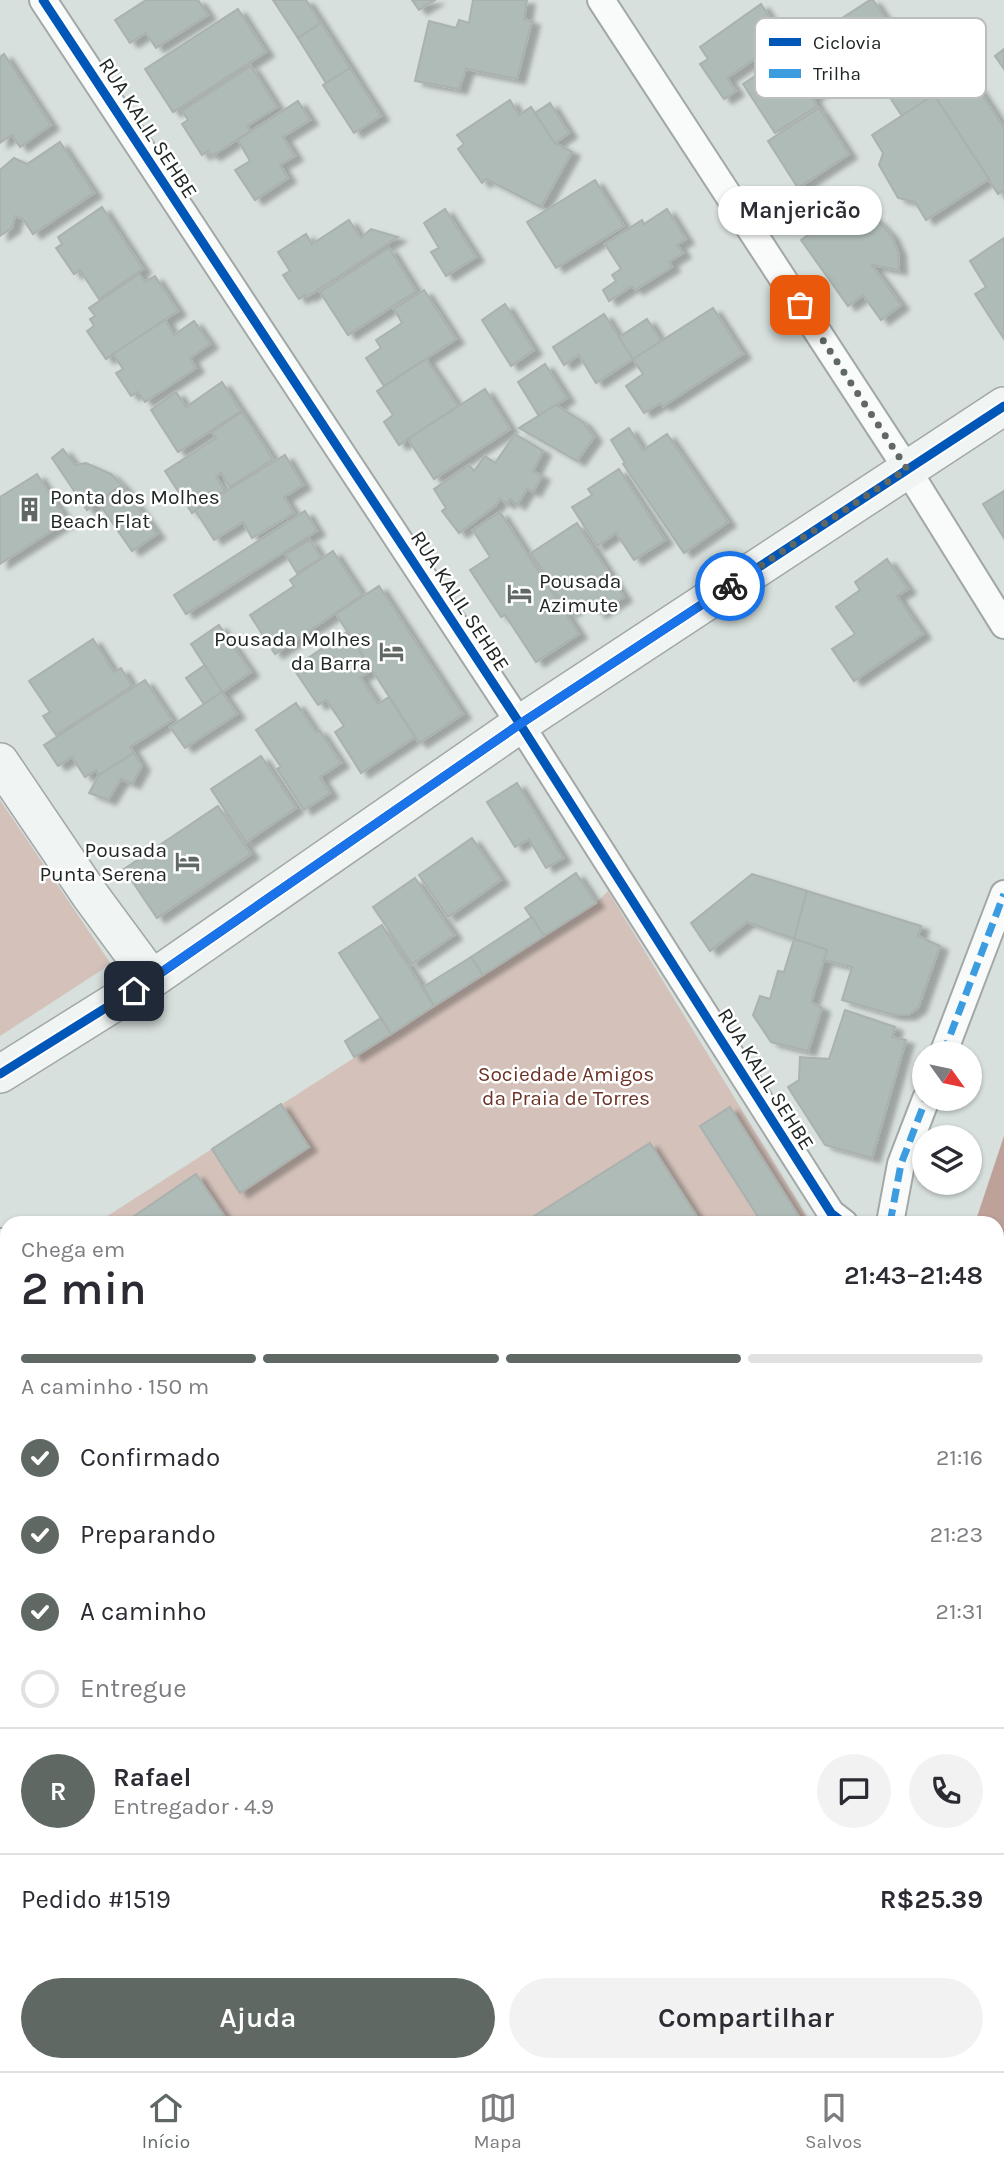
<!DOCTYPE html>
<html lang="pt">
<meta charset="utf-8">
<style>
:root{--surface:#fff;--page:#f2f2f3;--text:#2b2b33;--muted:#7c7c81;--line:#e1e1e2;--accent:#606864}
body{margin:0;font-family:Karla,sans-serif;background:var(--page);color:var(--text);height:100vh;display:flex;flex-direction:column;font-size:26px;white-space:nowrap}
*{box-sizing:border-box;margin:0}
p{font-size:23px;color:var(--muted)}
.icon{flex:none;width:38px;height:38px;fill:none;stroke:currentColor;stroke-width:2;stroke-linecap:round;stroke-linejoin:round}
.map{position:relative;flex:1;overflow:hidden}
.drawer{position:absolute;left:0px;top:1216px;width:1004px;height:856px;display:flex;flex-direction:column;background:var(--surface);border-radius:21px 21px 0 0;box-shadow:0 2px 5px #0004}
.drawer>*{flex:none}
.needle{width:46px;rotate:123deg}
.tools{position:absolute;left:912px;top:1041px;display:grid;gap:14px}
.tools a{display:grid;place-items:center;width:70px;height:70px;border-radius:50%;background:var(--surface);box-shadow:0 2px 5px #0004;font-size:35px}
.pin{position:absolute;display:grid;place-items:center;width:60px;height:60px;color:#fff;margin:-30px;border-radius:14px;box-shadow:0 4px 10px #0006}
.courier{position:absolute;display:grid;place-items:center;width:70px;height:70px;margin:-35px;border:5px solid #1a73e8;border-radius:50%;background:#fff;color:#222;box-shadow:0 2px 9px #0007}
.bubble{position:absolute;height:49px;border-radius:24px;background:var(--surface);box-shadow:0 2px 5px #0004;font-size:23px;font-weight:600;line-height:49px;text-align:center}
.summary em{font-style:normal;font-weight:600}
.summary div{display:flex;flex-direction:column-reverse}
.summary{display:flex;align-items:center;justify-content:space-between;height:119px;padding:0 21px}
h1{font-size:46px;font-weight:600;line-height:52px}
.bar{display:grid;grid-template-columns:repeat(4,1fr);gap:10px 7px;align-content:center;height:84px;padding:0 21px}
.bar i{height:9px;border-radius:5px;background:var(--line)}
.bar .on{background:var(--accent)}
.bar p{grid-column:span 4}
.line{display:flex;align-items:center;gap:18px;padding:0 21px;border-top:2px solid var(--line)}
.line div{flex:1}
.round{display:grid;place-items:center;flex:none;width:74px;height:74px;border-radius:37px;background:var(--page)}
ol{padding:0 21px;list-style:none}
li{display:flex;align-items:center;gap:21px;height:77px}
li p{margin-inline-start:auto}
li .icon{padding:7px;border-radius:50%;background:var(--accent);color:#fff;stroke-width:4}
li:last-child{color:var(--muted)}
li i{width:38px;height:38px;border:4px solid var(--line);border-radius:50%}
.primary-button{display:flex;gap:14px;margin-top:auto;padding:14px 21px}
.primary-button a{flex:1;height:80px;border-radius:42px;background:var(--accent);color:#fff;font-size:28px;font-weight:600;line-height:80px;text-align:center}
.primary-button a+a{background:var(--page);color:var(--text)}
.tabs{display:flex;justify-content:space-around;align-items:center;height:98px;border-top:2px solid var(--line);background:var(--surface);font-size:19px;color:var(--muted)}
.tabs a{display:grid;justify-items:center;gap:4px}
.tabs .on{color:var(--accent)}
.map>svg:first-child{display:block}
.green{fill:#d3c1ba}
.water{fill:#bea199}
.building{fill:#afbbb6;stroke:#aab1ae;stroke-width:2;filter:url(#shadow)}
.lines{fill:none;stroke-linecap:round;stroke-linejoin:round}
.street-casing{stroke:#a2a8a6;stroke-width:30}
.secondary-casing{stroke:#a2a8a6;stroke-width:40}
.path{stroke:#bdc0be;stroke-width:4.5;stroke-dasharray:3.5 3.5;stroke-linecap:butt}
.street{stroke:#f9fafa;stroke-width:26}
.secondary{stroke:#f0f5f3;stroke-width:37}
.quiet{stroke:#3c9ce0;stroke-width:7;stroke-dasharray:14 7;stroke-linecap:butt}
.cycleway-casing{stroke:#fff;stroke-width:13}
.cycleway{stroke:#0057b8;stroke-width:9}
.done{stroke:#606864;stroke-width:7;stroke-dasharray:0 12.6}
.route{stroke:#1a73e8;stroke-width:9}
.labels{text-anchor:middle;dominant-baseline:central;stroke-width:5;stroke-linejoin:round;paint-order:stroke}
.street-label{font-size:21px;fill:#202724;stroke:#fff}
.poi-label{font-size:21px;fill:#202724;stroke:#fff;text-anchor:start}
.park-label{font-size:21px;fill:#6d3226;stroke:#fff}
.key{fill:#fff;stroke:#bcbebd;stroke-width:2}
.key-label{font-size:19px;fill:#202724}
</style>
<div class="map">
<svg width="1004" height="2071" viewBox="0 0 1004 2071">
<defs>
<filter id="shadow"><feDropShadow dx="8" dy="4.5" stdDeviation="2" flood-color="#0004"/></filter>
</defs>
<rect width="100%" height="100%" fill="#d7e0dc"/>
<g class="green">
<polygon points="0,800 111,964 0,1036"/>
<polygon points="608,891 811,1223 98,1222 596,903"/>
</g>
<polygon class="water" points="1004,1136 1004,2071 703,2071 705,2065 998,2065 998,1223 975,1223"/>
<g class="building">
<polygon points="146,0 198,0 208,15 156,48 146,33 130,43 115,20"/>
<polygon points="273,0 306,0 321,23 298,38"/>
<polygon points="412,0 435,0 419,10"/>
<polygon points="473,0 527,0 524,19 532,21 517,79 466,69 459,89 415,81 429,21 456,28 459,20 469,23"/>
<polygon points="870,0 873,0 902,44 881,57 870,39 843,56 825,29"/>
<polygon points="761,4 778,30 767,38 772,47 727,78 736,91 724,99 700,64 708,59 700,47"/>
<polygon points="238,9 266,52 173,112 145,69"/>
<polygon points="321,23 350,68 326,83 298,38"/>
<polygon points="823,39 846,75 812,97 817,106 775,133 743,84 785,56 789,61"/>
<polygon points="902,44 934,95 902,116 869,65"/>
<polygon points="1004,49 1004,69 995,56"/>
<polygon points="4,54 51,125 20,147 12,135 0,143 0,57"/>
<polygon points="251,66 277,107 247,126 250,131 212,156 208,151 202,155 182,124 188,120 182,111"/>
<polygon points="350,68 381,116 354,133 323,85"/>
<polygon points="968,73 1004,128 1004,190 998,194 934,95"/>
<polygon points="934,95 989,179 926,220 915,202 898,198 879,165 883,153 872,135"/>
<polygon points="510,100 519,115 531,107 555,143 572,152 541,207 486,179 482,183 458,149 464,144 457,135"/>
<polygon points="298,101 310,120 283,137 295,156 280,165 288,178 255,200 235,170 250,161 238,140"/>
<polygon points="550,103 569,133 555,143 535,113"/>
<polygon points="819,108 849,154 798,188 768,141"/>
<polygon points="60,142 94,193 33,234 23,219 15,216 12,228 0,236 0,170 14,158 27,164"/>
<polygon points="595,180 624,226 556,268 527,222"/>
<polygon points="102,207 143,269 99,299 80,270 74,274 56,248 62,244 58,237"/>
<polygon points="445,209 476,257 446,276 431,252 439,248 424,223"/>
<polygon points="667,209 686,239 677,245 683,253 669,262 672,267 635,290 632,286 609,301 603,290 616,281 612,275 621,269 605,244 642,220 644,224"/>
<polygon points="860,209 877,220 891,235 898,251 899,270 872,265 901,305 881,320 863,295 848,306 801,240 837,215 846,229"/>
<polygon points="349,220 361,238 371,229 398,237 307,297 305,295 299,299 283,275 290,271 278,252 306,234 312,244"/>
<polygon points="1004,238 1004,339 975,294 986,287 970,261"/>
<polygon points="389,248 416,291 348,335 320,292"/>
<polygon points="139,274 145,282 155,276 178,311 106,359 87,331 94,326 90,319 95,316 89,308"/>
<polygon points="424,290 456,339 384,386 366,358 381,348 376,340 402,323 394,309"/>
<polygon points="505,304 534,350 511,366 482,320"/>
<polygon points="713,308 743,354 663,406 661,403 644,413 626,386 643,374 633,359"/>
<polygon points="604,314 633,359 596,383 579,355 564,365 553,347"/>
<polygon points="647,319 661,341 633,359 619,337"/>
<polygon points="165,320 174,335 194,321 210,344 190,358 196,368 145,402 138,392 131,396 116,373 123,369 113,354"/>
<polygon points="426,359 458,406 399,445 384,422 393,415 377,391"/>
<polygon points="545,364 567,398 539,416 518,382"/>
<polygon points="222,382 241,411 178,452 151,410 176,392 186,407"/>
<polygon points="485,389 510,429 434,479 408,439"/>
<polygon points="556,405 583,422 594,437 577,461 519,428"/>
<polygon points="242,412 273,459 230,487 221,473 216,477 225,491 192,513 165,471 216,438 212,432"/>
<polygon points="629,428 643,450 667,434 728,522 684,553 623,464 625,463 611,440"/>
<polygon points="515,434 543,451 533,471 542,476 533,492 527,489 517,505 510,499 507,504 500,499 495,506 459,533 442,511 446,508 434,489 469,465 474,471 485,456 495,463"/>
<polygon points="63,449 75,465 86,463 111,474 122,485 87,510 52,458"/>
<polygon points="285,455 303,485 284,497 294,513 252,538 243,522 214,540 195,510"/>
<polygon points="619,469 665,540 634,560 616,533 597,546 572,507 592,495 588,489"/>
<polygon points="37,474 67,521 0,564 0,497"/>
<polygon points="122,485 157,534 132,551 98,502"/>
<polygon points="1004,491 1004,538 983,504"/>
<polygon points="305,511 317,531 186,614 174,595"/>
<polygon points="500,512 579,634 536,662 505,615 501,617 470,570 490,557 473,530"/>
<polygon points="577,523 624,597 598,614 589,599 569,612 531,553"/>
<polygon points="310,540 321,558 297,573 286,555"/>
<polygon points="333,551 362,595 275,654 250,615 294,586 290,580"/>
<polygon points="887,559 908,589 897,596 923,634 854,681 832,649 855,634 836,607 860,590 855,582"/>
<polygon points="379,586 463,714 419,743 336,614"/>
<polygon points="219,625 251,672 222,692 191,644"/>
<polygon points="347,632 372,670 360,677 378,704 389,697 415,737 361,773 335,732 344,726 326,700 318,705 293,668"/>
<polygon points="93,639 114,672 121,668 132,686 56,735 43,716 50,712 29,681"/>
<polygon points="205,665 222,692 204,704 186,678"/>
<polygon points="145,680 172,720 130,747 134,753 99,775 96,770 85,777 72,757 58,766 44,745"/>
<polygon points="222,692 237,714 185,748 170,727"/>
<polygon points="296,703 316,732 319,730 341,763 320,777 330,793 304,810 277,769 281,767 256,730"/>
<polygon points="134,753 142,766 132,784 121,779 108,800 89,793 99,775"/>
<polygon points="261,756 296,808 246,842 211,789"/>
<polygon points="517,783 563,858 546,868 529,839 515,847 487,802"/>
<polygon points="218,806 251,854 157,918 124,869"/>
<polygon points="472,838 501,880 448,917 419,875"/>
<polygon points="576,873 596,903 544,936 525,908"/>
<polygon points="752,874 807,891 794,939 747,922 710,951 691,923"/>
<polygon points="415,878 454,935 412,964 373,907"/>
<polygon points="807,891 921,926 918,936 940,946 918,1008 908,1015 894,1015 842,1000 852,967 824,960 827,950 794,939"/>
<polygon points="532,917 544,936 483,975 471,957"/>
<polygon points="382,925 434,1006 391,1034 339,953"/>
<polygon points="794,939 827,950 811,1002 822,1008 808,1051 771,1042 753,1015 760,996 770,999 778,971 784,972"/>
<polygon points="471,957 483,975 434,1006 423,987"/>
<polygon points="845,1010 895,1027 892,1037 906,1040 872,1158 825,1145 788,1087 799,1080 800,1057 829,1059"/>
<polygon points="381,1018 391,1034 354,1057 345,1041"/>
<polygon points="281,1104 309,1147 240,1193 212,1149"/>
<polygon points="730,1107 803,1223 762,1223 700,1126"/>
<polygon points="650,1143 701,1223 523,1223"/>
<polygon points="196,1174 229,1223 124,1223"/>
</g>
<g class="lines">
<defs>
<g id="street">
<polyline points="43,0 520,724 831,1213 844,1223"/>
<polyline points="601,0 907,469 1004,625"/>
<polyline points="943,1054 1004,894"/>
<polyline points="890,1223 901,1164 926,1099"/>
<polyline points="0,1242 7,1261"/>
<polyline points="0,1387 7,1405"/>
<polyline points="393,2065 399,2071"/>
<polyline points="448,2065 454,2071"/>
<polyline points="638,2071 640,2065"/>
</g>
<g id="secondary">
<polyline points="0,762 90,895 152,979"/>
<polyline points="0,1074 152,979 520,724 1004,406"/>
</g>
</defs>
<use href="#street" class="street-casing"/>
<use href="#secondary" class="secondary-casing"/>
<polyline class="path" points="81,2071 94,2065"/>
<use href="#street" class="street"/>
<use href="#secondary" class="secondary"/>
<g class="quiet">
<polyline points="943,1054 1004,894"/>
<polyline points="890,1223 901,1164 926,1099"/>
<polyline points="638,2071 640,2065"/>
</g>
<defs>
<g id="cycleway">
<polyline points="43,0 520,724 831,1213 844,1223"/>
<polyline points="0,1074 152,979 520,724 1004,406"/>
</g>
</defs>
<use href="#cycleway" class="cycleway-casing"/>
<use href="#cycleway" class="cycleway"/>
</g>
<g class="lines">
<polyline class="done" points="730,586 907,469 800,305"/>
<polyline class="route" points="134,991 520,724 730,586"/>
</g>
<defs>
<symbol id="building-bare" viewBox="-9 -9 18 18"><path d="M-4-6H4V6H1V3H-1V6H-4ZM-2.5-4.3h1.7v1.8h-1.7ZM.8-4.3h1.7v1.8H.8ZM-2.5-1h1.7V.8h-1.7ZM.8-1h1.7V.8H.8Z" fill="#606864" stroke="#fff" stroke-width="2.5" paint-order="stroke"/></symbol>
<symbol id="hotel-bare" viewBox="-9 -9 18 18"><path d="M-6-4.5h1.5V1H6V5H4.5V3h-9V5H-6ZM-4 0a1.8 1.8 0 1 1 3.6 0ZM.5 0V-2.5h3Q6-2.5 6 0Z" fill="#606864" stroke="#fff" stroke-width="2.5" paint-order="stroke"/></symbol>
</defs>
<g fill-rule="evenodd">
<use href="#building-bare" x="12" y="492" width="35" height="35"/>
<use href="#hotel-bare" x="502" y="576" width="35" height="35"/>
<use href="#hotel-bare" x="374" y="634" width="35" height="35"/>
<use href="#hotel-bare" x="170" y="844" width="35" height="35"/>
</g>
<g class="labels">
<g class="street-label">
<text transform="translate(148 128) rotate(57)">RUA KALIL SEHBE</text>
<text transform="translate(460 601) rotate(57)">RUA KALIL SEHBE</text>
<text transform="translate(766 1079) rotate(58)">RUA KALIL SEHBE</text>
</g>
<g class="poi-label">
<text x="50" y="497">Ponta dos Molhes<tspan x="50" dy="24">Beach Flat</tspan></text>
<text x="539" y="581">Pousada<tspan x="539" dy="24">Azimute</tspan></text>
<text x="371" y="639" text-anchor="end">Pousada Molhes<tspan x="371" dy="24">da Barra</tspan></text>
<text x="167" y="850" text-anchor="end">Pousada<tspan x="167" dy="24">Punta Serena</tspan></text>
</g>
<g class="park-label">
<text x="566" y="1074">Sociedade Amigos<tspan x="566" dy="24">da Praia de Torres</tspan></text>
</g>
</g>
<rect x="755" y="18" width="231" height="80" rx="10" class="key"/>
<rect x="769" y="38" width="32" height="8" fill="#0057b8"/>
<rect x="769" y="69" width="32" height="9" fill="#3c9ce0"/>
<g class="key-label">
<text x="813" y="49">Ciclovia</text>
<text x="813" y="80">Trilha</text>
</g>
</svg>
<div class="tools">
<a><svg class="needle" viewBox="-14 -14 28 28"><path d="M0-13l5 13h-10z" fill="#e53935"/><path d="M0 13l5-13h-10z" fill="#7c7c81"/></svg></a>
<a><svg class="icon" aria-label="layers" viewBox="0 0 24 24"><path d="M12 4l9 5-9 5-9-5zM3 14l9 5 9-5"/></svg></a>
</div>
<div class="pin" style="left:800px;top:305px;background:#ea580c"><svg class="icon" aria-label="bag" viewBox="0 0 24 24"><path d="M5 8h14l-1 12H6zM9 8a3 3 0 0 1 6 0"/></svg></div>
<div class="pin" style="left:134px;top:991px;background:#1f2937"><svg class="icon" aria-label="home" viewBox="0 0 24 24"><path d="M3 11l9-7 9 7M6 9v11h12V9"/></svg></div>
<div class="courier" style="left:730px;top:586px"><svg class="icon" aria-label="bike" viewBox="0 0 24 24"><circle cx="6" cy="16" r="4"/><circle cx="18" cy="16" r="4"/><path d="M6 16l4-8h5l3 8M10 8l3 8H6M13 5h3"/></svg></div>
<div class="bubble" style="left:718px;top:186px;width:164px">Manjericão</div>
<section class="drawer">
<div class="summary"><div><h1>2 min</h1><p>Chega em</p></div><em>21:43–21:48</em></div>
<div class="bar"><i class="on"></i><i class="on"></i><i class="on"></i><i></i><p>A caminho · 150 m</p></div>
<ol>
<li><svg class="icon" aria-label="check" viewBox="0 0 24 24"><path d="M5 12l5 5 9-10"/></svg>Confirmado<p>21:16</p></li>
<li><svg class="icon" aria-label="check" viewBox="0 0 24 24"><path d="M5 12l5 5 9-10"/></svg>Preparando<p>21:23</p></li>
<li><svg class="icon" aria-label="check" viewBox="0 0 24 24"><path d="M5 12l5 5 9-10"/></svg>A caminho<p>21:31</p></li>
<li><i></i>Entregue</li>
</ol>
<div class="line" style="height:126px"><b class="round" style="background:var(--accent);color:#fff">R</b><div><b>Rafael</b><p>Entregador · 4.9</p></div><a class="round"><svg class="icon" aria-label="chat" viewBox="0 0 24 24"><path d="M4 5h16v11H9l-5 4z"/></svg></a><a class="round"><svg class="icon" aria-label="phone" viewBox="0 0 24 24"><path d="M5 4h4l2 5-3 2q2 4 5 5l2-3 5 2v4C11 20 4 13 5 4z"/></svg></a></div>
<div class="line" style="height:91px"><div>Pedido #1519</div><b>R$25.39</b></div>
<div class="primary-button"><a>Ajuda</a><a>Compartilhar</a></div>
</section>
</div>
<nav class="tabs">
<a class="on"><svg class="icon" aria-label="home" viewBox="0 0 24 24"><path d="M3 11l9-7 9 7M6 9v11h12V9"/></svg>Início</a>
<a><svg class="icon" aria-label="map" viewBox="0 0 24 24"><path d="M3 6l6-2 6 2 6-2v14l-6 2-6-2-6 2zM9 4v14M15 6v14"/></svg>Mapa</a>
<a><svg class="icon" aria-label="saved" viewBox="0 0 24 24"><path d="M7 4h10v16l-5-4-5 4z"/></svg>Salvos</a>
</nav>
